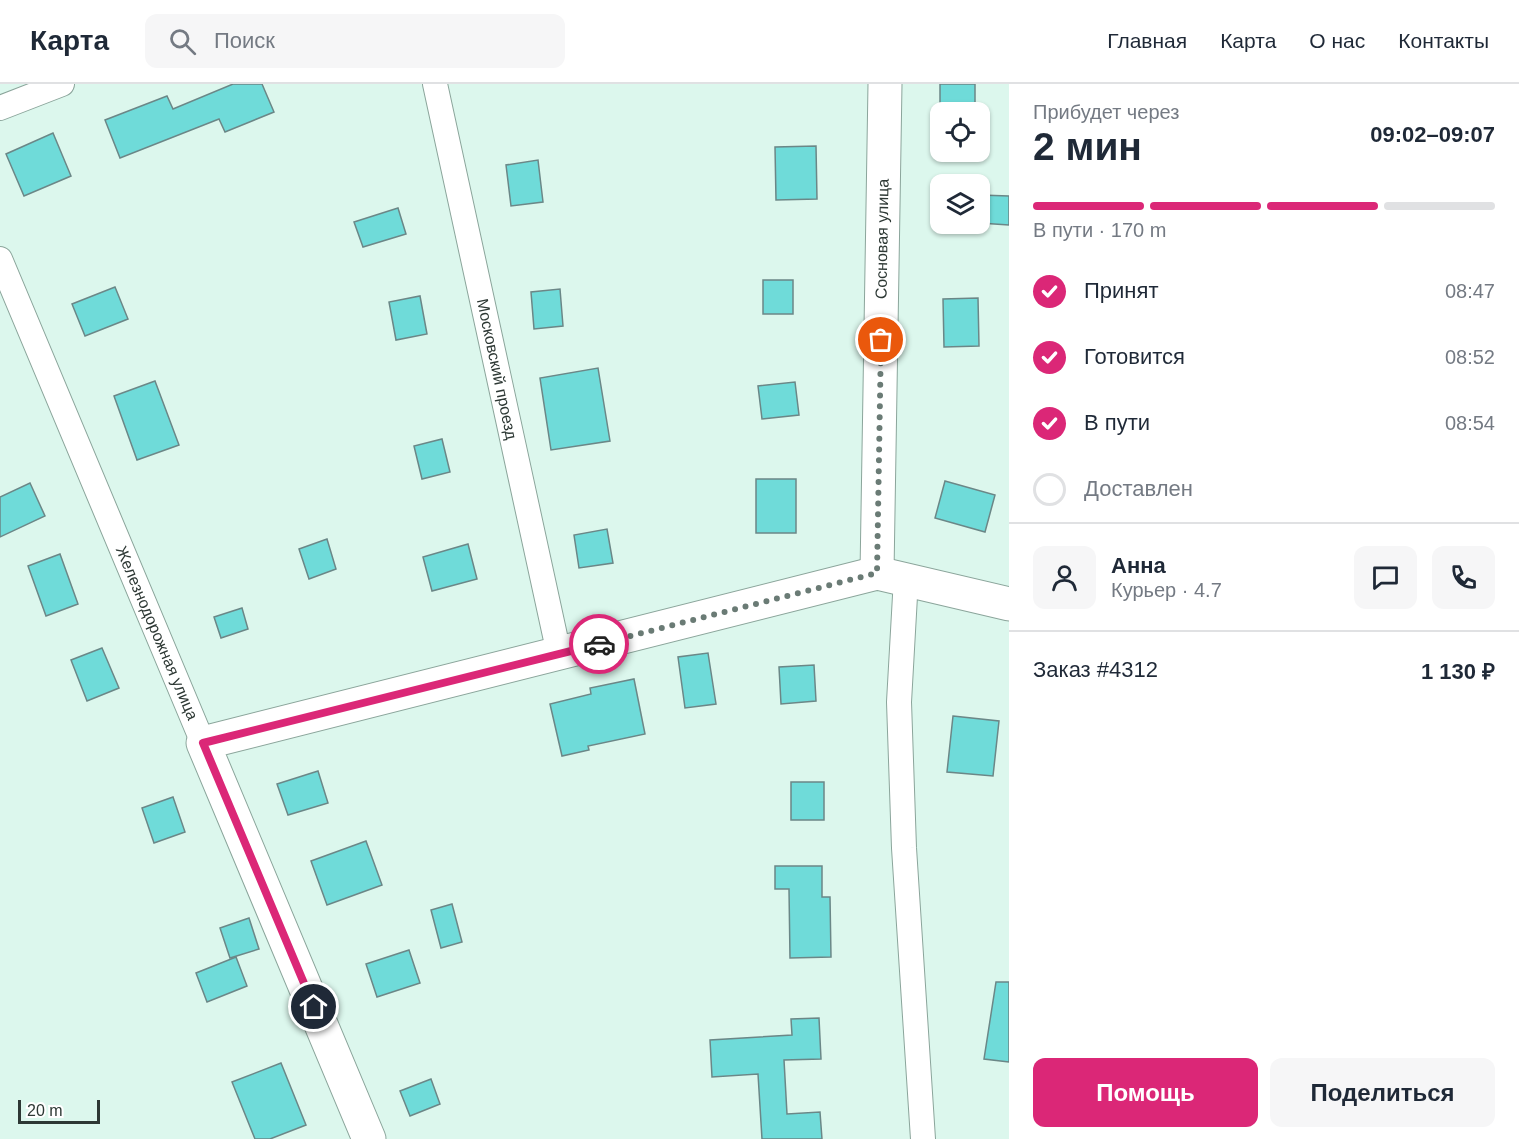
<!DOCTYPE html>
<html lang="ru">
<meta charset="utf-8">
<style>
:root{--surface:#fff;--page:#f6f6f7;--text:#1f2937;--muted:#747a83;--line:#e0e1e3;--accent:#db2777}
body{margin:0;font-family:Helvetica,sans-serif;background:var(--page);color:var(--text);height:100vh;display:flex;flex-direction:column;font-size:22px;white-space:nowrap}
*{box-sizing:border-box;margin:0}
p{font-size:20px;color:var(--muted)}
.icon{flex:none;width:33px;height:33px;fill:none;stroke:currentColor;stroke-width:2;stroke-linecap:round;stroke-linejoin:round}
.map{position:relative;flex:1;overflow:hidden}
.sheet{display:flex;flex-direction:column;background:var(--surface);width:510px}
.sheet>*{flex:none}
.controls{position:absolute;left:930px;top:18px;display:grid;gap:12px}
.controls a{display:grid;place-items:center;width:60px;height:60px;border-radius:12px;background:var(--surface);box-shadow:0 2px 4px #0004;font-size:30px}
.scale{position:absolute;left:18px;bottom:15px;width:82px;box-sizing:border-box;padding-left:6px;border:3px solid #2d3834;border-top:0;font-size:16px;line-height:21px;white-space:nowrap;color:#2d3834;-webkit-text-stroke:4px #fff;paint-order:stroke}
.pin{position:absolute;display:grid;place-items:center;width:51px;height:51px;color:#fff;margin:-26px;border:3px solid #fff;border-radius:50%;box-shadow:0 2px 6px #0007}
.courier{position:absolute;display:grid;place-items:center;width:60px;height:60px;margin:-30px;border:4px solid #db2777;border-radius:50%;background:#fff;color:#222;box-shadow:0 2px 8px #0007}
.summary em{font-style:normal;font-weight:600}
.summary div{display:flex;flex-direction:column-reverse}
.summary{display:flex;align-items:center;justify-content:space-between;height:102px;padding:0 24px}
h1{font-size:39px;font-weight:600;line-height:45px}
.bar{display:grid;grid-template-columns:repeat(4,1fr);gap:9px 6px;align-content:center;height:72px;padding:0 24px}
.bar i{height:8px;border-radius:4px;background:var(--line)}
.bar .current{background:var(--accent)}
.bar p{grid-column:span 4}
.line{display:flex;align-items:center;gap:15px;padding:0 24px;border-top:2px solid var(--line)}
.line div{flex:1}
.round{display:grid;place-items:center;flex:none;width:63px;height:63px;border-radius:12px;background:var(--page)}
ol{padding:0 24px;list-style:none}
li{display:flex;align-items:center;gap:18px;height:66px}
li p{margin-inline-start:auto}
li .icon{padding:6px;border-radius:50%;background:var(--accent);color:#fff;stroke-width:4}
li:last-child{color:var(--muted)}
li i{width:33px;height:33px;border:3px solid var(--line);border-radius:50%}
.cta{display:flex;gap:12px;margin-top:auto;padding:12px 24px}
.cta a{flex:1;height:69px;border-radius:12px;background:var(--accent);color:#fff;font-size:24px;font-weight:600;line-height:69px;text-align:center}
.cta a+a{background:var(--page);color:var(--text)}
header{display:flex;align-items:center;gap:36px;box-sizing:border-box;height:84px;padding:0 30px;background:var(--surface);border-bottom:2px solid var(--line)}
header strong{font-size:28px}
nav{display:flex;gap:33px;margin-inline-start:auto;font-size:21px}
.search{width:420px;height:54px;background:var(--page);display:flex;align-items:center;gap:15px;box-sizing:border-box;padding:0 21px;border-radius:12px;color:var(--muted);font-size:22px}
main{display:flex;flex:1;min-height:0}
.map>svg:first-child{display:block}
.building{fill:#6fdbd9;stroke:#6b8787;stroke-width:1.5}
.lines{fill:none;stroke-linecap:round;stroke-linejoin:round}
.street-casing{stroke:#8ba59b;stroke-width:26}
.secondary-casing{stroke:#8ba59b;stroke-width:35}
.street{stroke:#fff;stroke-width:24}
.secondary{stroke:#fff;stroke-width:33}
.done{stroke:#6a7b75;stroke-width:6;stroke-dasharray:0 10.8}
.route{stroke:#db2777;stroke-width:8}
.labels{text-anchor:middle;dominant-baseline:central;stroke-width:4.5;stroke-linejoin:round;paint-order:stroke}
.street-label{font-size:16px;fill:#2d3834;stroke:#fff}
</style>
<header>
<strong>Карта</strong>
<div class="search"><svg class="icon" aria-label="search" viewBox="0 0 24 24"><circle cx="10" cy="10" r="6"/><path d="M15 15l6 6"/></svg>Поиск</div>
<nav><a>Главная</a><a>Карта</a><a>О нас</a><a>Контакты</a></nav>
</header>
<main>
<div class="map">
<svg width="1009" height="1055" viewBox="0 0 1009 1055">
<rect width="100%" height="100%" fill="#dcf7ed"/>
<g class="building">
<polygon points="233,0 262,0 274,28 225,48 219,35 120,74 105,36 167,12 173,25"/>
<rect x="940" y="0" width="35" height="28"/>
<polygon points="53,49 71,92 24,112 6,70"/>
<polygon points="816,62 817,115 776,116 775,63"/>
<polygon points="538,76 543,118 511,122 506,81"/>
<polygon points="980,111 1009,112 1009,141 980,139"/>
<polygon points="398,124 406,150 363,163 354,138"/>
<rect x="763" y="196" width="30" height="34"/>
<polygon points="115,203 128,235 85,252 72,220"/>
<polygon points="560,205 563,242 534,245 531,208"/>
<polygon points="420,212 427,250 396,256 389,218"/>
<polygon points="978,214 979,262 944,263 943,215"/>
<polygon points="598,284 610,357 551,366 540,294"/>
<polygon points="155,297 179,361 137,376 114,312"/>
<polygon points="795,298 799,331 762,335 758,302"/>
<polygon points="442,355 450,388 422,395 414,362"/>
<rect x="756" y="395" width="40" height="54"/>
<polygon points="945,397 995,411 985,448 935,434"/>
<polygon points="30,399 45,432 0,453 0,413"/>
<polygon points="607,445 613,479 579,484 574,451"/>
<polygon points="327,455 336,485 309,495 299,465"/>
<polygon points="468,460 477,495 432,507 423,473"/>
<polygon points="60,470 78,520 46,532 28,482"/>
<polygon points="242,524 248,545 221,554 214,533"/>
<polygon points="102,564 119,604 87,617 71,576"/>
<polygon points="708,569 716,620 685,624 678,573"/>
<polygon points="814,581 816,617 781,620 779,583"/>
<polygon points="634,595 645,650 588,662 589,666 562,672 550,620 591,610 590,604"/>
<polygon points="953,632 999,637 993,692 947,688"/>
<polygon points="318,687 328,719 288,731 277,700"/>
<rect x="791" y="698" width="33" height="38"/>
<polygon points="173,713 185,748 154,759 142,724"/>
<polygon points="366,757 382,801 327,821 311,777"/>
<polygon points="775,782 822,782 822,813 830,813 831,873 790,874 789,805 775,805"/>
<polygon points="452,820 462,858 441,864 431,826"/>
<polygon points="249,834 259,865 230,874 220,844"/>
<polygon points="409,866 420,899 377,913 366,880"/>
<polygon points="236,873 247,902 207,918 196,889"/>
<polygon points="996,898 1009,898 1009,978 984,975"/>
<polygon points="819,934 821,975 784,976 787,1030 820,1028 822,1055 762,1055 758,990 712,993 710,956 792,951 791,935"/>
<polygon points="281,979 306,1041 270,1055 255,1055 232,998"/>
<polygon points="431,995 440,1020 410,1032 400,1007"/>
</g>
<g class="lines">
<defs>
<g id="street">
<polyline points="435,0 559,570"/>
<polyline points="0,24 62,0"/>
<polyline points="0,175 203,659"/>
<polyline points="906,494 899,618 904,764 923,1055"/>
</g>
<g id="secondary">
<polyline points="877,489 885,0"/>
<polyline points="369,1055 203,659 877,489 1009,520"/>
</g>
</defs>
<use href="#street" class="street-casing"/>
<use href="#secondary" class="secondary-casing"/>
<use href="#street" class="street"/>
<use href="#secondary" class="secondary"/>
</g>
<g class="lines">
<polyline class="done" points="599,560 877,489 881,256"/>
<polyline class="route" points="314,923 203,659 599,560"/>
</g>
<g class="labels">
<g class="street-label">
<text transform="translate(882 155) rotate(-89)">Сосновая улица</text>
<text transform="translate(497 285) rotate(78)">Московский проезд</text>
<text transform="translate(157 549) rotate(67)">Железнодорожная улица</text>
</g>
</g>
</svg>
<div class="controls">
<a><svg class="icon" aria-label="locate" viewBox="0 0 24 24"><circle cx="12" cy="12" r="6"/><path d="M12 2v4M12 18v4M2 12h4M18 12h4"/></svg></a>
<a><svg class="icon" aria-label="layers" viewBox="0 0 24 24"><path d="M12 4l9 5-9 5-9-5zM3 14l9 5 9-5"/></svg></a>
</div>
<div class="scale">20 m</div>
<div class="pin" style="left:881px;top:256px;background:#ea580c"><svg class="icon" aria-label="bag" viewBox="0 0 24 24"><path d="M5 8h14l-1 12H6zM9 8a3 3 0 0 1 6 0"/></svg></div>
<div class="pin" style="left:314px;top:923px;background:#1f2937"><svg class="icon" aria-label="home" viewBox="0 0 24 24"><path d="M3 11l9-7 9 7M6 9v11h12V9"/></svg></div>
<div class="courier" style="left:599px;top:560px"><svg class="icon" aria-label="car" viewBox="0 0 24 24"><path d="M5 17H2v-5l4-1 3-4h7l3 4 3 1v5h-3M9 17h6M6 11h13"/><circle cx="7" cy="17" r="2"/><circle cx="17" cy="17" r="2"/></svg></div>
</div>
<section class="sheet">
<div class="summary"><div><h1>2 мин</h1><p>Прибудет через</p></div><em>09:02–09:07</em></div>
<div class="bar"><i class="current"></i><i class="current"></i><i class="current"></i><i></i><p>В пути · 170 m</p></div>
<ol>
<li><svg class="icon" aria-label="check" viewBox="0 0 24 24"><path d="M5 12l5 5 9-10"/></svg>Принят<p>08:47</p></li>
<li><svg class="icon" aria-label="check" viewBox="0 0 24 24"><path d="M5 12l5 5 9-10"/></svg>Готовится<p>08:52</p></li>
<li><svg class="icon" aria-label="check" viewBox="0 0 24 24"><path d="M5 12l5 5 9-10"/></svg>В пути<p>08:54</p></li>
<li><i></i>Доставлен</li>
</ol>
<div class="line" style="height:108px"><a class="round"><svg class="icon" aria-label="person" viewBox="0 0 24 24"><circle cx="12" cy="8" r="4"/><path d="M4 21q1-7 8-7t8 7"/></svg></a><div><b>Анна</b><p>Курьер · 4.7</p></div><a class="round"><svg class="icon" aria-label="chat" viewBox="0 0 24 24"><path d="M4 5h16v11H9l-5 4z"/></svg></a><a class="round"><svg class="icon" aria-label="phone" viewBox="0 0 24 24"><path d="M5 4h4l2 5-3 2q2 4 5 5l2-3 5 2v4C11 20 4 13 5 4z"/></svg></a></div>
<div class="line" style="height:78px"><div>Заказ #4312</div><b>1 130 ₽</b></div>
<div class="cta"><a>Помощь</a><a>Поделиться</a></div>
</section>
</main>
